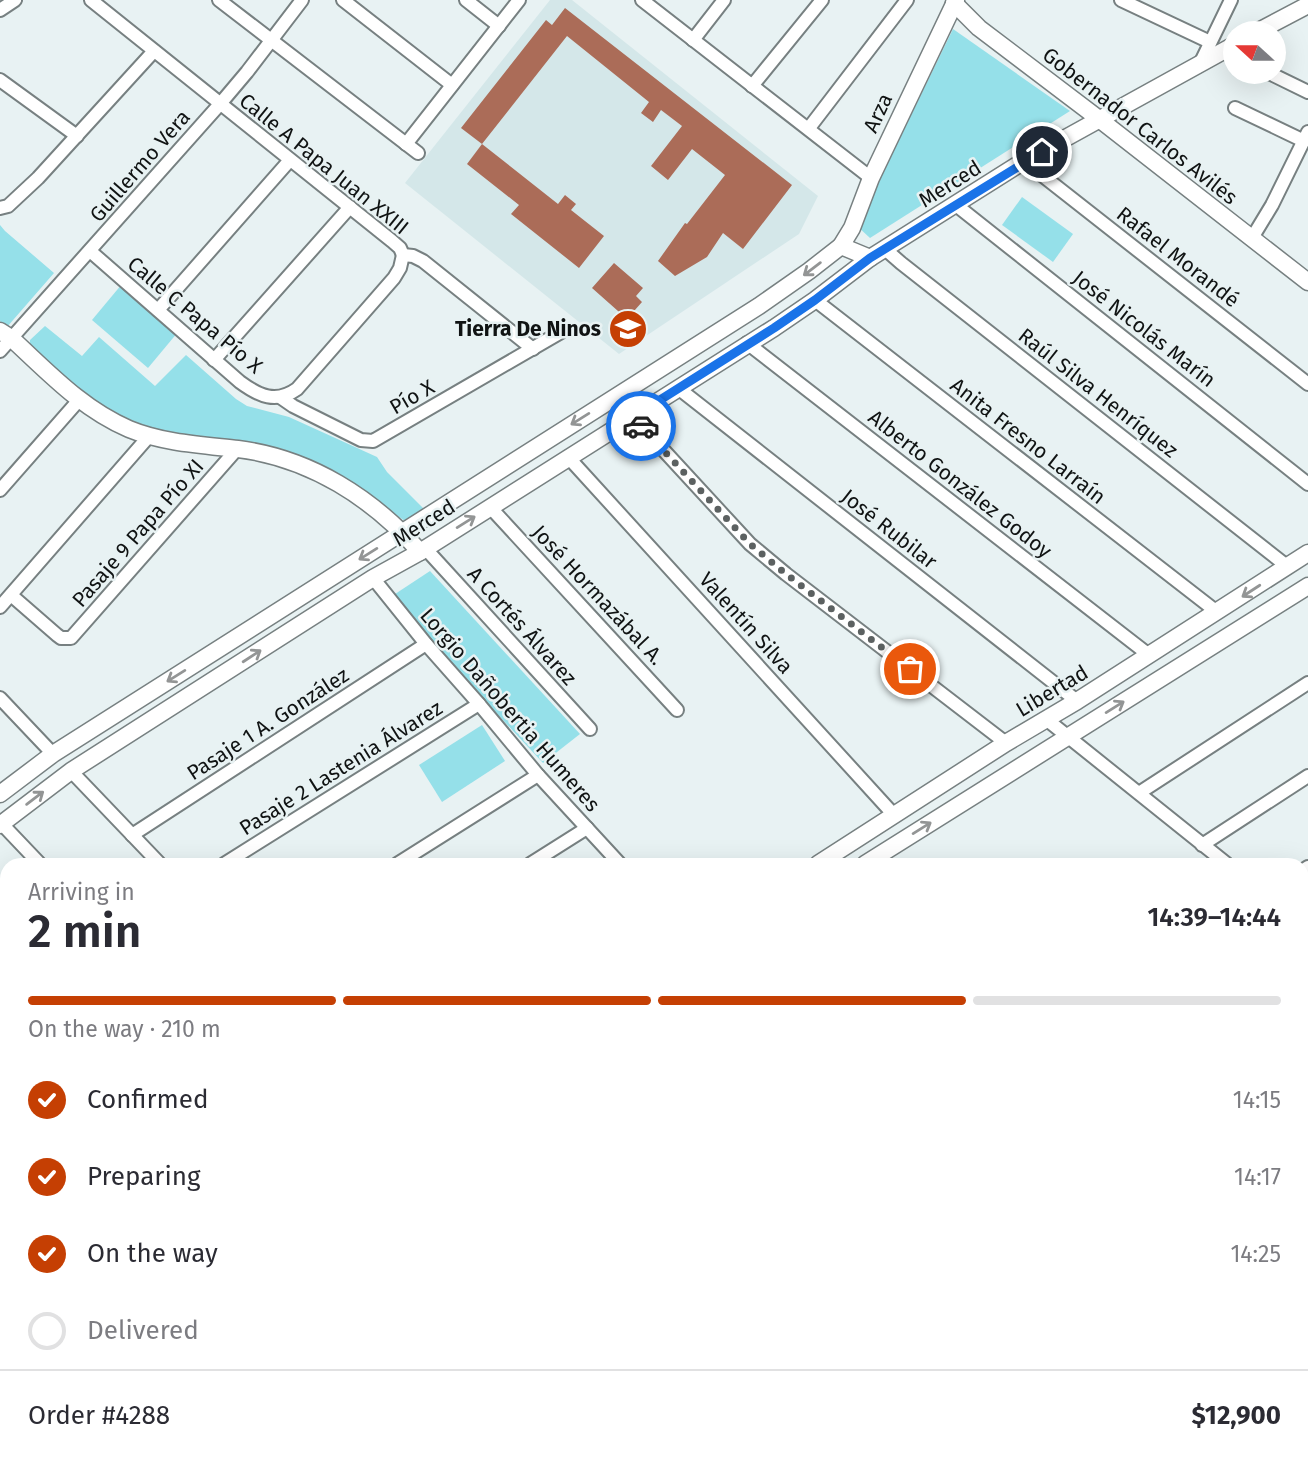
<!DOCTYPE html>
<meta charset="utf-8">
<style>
:root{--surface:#fff;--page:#f2f2f3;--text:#2b2b33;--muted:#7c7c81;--line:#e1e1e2;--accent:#c53f03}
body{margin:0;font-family:"Fira Sans",sans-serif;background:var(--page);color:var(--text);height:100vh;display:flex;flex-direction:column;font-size:26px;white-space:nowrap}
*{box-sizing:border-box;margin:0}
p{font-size:23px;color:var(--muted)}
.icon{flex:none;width:38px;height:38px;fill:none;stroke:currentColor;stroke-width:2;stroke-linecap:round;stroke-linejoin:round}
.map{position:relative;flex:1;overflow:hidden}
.details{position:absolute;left:0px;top:858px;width:1309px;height:618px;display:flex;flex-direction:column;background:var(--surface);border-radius:21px 21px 0 0;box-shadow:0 7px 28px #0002}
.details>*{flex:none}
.needle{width:46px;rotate:291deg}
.fabs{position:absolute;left:1223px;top:21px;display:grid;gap:14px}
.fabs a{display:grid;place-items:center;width:63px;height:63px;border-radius:50%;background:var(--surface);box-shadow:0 7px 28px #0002;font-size:35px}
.pin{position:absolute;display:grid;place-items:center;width:60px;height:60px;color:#fff;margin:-30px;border:4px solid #fff;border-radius:50%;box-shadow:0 2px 7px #0007}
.courier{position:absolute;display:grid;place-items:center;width:70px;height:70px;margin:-35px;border:5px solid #1a73e8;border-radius:50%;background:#fff;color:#222;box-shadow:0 2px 9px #0007}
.headline em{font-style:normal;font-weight:600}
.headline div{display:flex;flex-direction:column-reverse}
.headline{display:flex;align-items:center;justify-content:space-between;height:119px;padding:0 28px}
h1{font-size:46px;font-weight:600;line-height:52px}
.bar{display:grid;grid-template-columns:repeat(4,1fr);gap:10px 7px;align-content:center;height:84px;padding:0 28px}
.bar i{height:9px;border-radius:5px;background:var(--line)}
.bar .active{background:var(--accent)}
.bar p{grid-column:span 4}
.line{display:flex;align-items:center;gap:18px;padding:0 28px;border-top:2px solid var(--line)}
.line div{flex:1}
ol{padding:0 28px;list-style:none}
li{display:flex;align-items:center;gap:21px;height:77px}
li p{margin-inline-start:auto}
li .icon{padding:7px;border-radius:50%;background:var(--accent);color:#fff;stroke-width:4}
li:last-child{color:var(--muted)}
li i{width:38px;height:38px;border:4px solid var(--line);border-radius:50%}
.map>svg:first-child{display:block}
.built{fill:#d4e7e9}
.green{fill:#95e0e9}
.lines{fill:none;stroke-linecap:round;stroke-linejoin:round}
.canal{stroke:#5db6c0;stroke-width:16}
.building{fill:#ab6c58}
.service-casing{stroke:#778081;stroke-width:10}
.minor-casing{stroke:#778081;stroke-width:16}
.tertiary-casing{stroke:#778081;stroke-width:19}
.path{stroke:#a0a7a8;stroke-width:2.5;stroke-dasharray:3.5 3.5;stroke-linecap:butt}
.service{stroke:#fff;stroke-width:6}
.minor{stroke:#fff;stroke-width:12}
.tertiary{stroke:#fff;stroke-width:16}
.oneway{stroke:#939595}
.done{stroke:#5c6161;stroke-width:7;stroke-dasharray:0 12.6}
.route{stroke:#1a73e8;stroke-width:9}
.labels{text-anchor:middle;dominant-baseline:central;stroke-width:5;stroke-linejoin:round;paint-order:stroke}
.street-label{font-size:21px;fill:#101313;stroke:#e8f2f3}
.poi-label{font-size:21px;font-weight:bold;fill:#101313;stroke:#e8f2f3;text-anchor:end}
</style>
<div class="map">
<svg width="1308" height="1475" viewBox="0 0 1308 1475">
<rect width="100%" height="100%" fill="#e8f2f3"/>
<polygon class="built" points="550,0 572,0 818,196 799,234 619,354 405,183"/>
<g class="green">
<polygon points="953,29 1070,111 870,238 857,226"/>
<polygon points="1022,197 1073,234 1053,262 1002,225"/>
<polygon points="0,225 5,231 54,273 7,327 0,321"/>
<polygon points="122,284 178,332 148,368 92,320"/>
<polygon points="45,326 82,356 99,337 155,386 186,355 236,399 247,406 289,417 377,457 387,472 424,509 405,521 361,491 322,470 162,434 110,414 30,350 30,340"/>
<polygon points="430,571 580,734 543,763 389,598"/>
<polygon points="482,725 505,761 442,802 419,765"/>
<polygon points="0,1180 7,1188 7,1288 0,1280"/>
</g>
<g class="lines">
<g class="canal">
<polyline points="1302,1186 1308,1180"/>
<polyline points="1147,1475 1151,1468"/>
</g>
</g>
<g class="building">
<polygon points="565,8 792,185 743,249 723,233 707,257 675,276 658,261 685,223 687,224 725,175 692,149 668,180 651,166 682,126 661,110 653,122 641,113 649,102 567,36 482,144 461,128 546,20 552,25"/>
<polygon points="482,144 558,204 565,195 576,204 571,210 604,236 579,268 511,214 519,205 467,164"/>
<polygon points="614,263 643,288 636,296 642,302 627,319 592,288"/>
</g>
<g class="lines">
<defs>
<polyline id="service" points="464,1475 474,1468"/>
<g id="minor">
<polyline points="91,0 392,241 400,248 403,255"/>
<polyline points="219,0 418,153"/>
<polyline points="343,0 452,85"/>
<polyline points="466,0 499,26"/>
<polyline points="642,0 871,178"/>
<polyline points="1121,0 1210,42"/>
<polyline points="0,10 15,0"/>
<polyline points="693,40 724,0"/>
<polyline points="1200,64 1231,0"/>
<polyline points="1267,72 1308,92"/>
<polyline points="0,80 77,136"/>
<polyline points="752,86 822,0"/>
<polyline points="1235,108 1304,141"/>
<polyline points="809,128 907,0"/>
<polyline points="406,144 519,0"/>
<polyline points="1024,161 1308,384"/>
<polyline points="956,205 1308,484"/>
<polyline points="0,208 8,206 38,178 154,51"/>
<polyline points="1252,238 1272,205 1308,132"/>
<polyline points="885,249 901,263 1288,567"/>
<path d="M90,251L240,382C259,396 276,404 297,389L394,278L400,268L403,255"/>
<polyline points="403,255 413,256 423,261 533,349"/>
<polyline points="815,300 1217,612"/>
<polyline points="158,310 290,160"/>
<polyline points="747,343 1149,655"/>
<polyline points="0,351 220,104 247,72 302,0"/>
<polyline points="214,360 350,207"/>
<polyline points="678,388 1077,701"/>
<polyline points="280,397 293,406 361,440 373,441 561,332"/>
<polyline points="633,417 750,544 786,574 1006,743"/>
<polyline points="568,457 894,815"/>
<polyline points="0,490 79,400"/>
<polyline points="490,507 677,710"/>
<polyline points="425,548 590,729"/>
<polyline points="373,578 426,644 479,704 538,775 620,864"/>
<polyline points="11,595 57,635 61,638 71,638 237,449"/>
<polyline points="0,607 150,435"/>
<polyline points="0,698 53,754"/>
<polyline points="1046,719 1227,864"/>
<polyline points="71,771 160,864"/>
<polyline points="1139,793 1308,683"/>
<polyline points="0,822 40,864"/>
<polyline points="132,835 426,644"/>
<polyline points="1202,845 1308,776"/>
<polyline points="224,864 479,704"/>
<polyline points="397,864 538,775"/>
<polyline points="530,864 587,828"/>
<polyline points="1302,871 1308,867"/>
<polyline points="1302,922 1308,927"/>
<polyline points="0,936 7,944"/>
<polyline points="0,1050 7,1058"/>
<polyline points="1302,1081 1308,1076"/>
<polyline points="0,1163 7,1171"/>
<polyline points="1302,1266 1308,1256"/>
<polyline points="1302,1354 1308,1360"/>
<polyline points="1302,1463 1308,1470"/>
<polyline points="107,1468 113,1475"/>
<polyline points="149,1468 155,1475"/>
<polyline points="725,1468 731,1475"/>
<polyline points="1198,1468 1204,1475"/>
<polyline points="776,1475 783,1468"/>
<polyline points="886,1475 893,1468"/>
<polyline points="995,1475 1002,1468"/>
<polyline points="1103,1475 1110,1468"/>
<polyline points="1176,1475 1180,1468"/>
</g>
<g id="tertiary">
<polyline points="954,3 979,28 1099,119 1308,282"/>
<polyline points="1255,33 1308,5"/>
<polyline points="841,246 852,228 871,178 956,0"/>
<path d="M0,331L11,338C48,372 82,409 129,429C163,443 202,445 238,449C310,458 373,498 420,552"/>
<polyline points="0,794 53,754 759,306 809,271 841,246 870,258"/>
<polyline points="0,825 71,771 373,578 420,552 774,328 815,300 870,258 1024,161 1236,44"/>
<polyline points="818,864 1006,743 1077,701 1308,553"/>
<polyline points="865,864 1308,586"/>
<polyline points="0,1302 7,1309"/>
<polyline points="0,1348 7,1356"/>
</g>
</defs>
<use href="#service" class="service-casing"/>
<use href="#minor" class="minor-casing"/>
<use href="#tertiary" class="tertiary-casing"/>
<g class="path">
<polyline points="1302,1146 1308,1142"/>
<polyline points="1302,1160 1308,1170"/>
<polyline points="26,1475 33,1468"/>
</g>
<use href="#service" class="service"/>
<use href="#minor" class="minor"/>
<use href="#tertiary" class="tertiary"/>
</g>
<defs><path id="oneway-shaft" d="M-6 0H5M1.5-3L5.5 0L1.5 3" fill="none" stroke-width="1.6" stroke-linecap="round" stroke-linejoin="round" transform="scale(1.75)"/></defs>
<g class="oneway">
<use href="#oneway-shaft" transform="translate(812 269) rotate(143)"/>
<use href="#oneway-shaft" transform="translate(580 419) rotate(148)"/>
<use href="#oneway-shaft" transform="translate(466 522) rotate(-32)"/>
<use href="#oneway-shaft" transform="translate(368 554) rotate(148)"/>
<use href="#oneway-shaft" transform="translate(1251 591) rotate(147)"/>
<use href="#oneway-shaft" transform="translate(252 656) rotate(-33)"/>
<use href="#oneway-shaft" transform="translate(176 676) rotate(148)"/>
<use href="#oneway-shaft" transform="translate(1115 707) rotate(-32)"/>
<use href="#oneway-shaft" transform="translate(35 798) rotate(-37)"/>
<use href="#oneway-shaft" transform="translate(922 828) rotate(-32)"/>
</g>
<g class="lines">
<polyline class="done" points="641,426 750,544 786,574 910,669"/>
<polyline class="route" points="641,426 633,417 774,328 815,300 870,258 1042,152"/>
</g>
<defs>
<symbol id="school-disc" viewBox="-11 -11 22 22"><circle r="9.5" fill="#c53f03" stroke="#e8f2f3"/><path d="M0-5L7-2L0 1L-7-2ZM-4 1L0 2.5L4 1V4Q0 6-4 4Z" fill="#fff"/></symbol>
</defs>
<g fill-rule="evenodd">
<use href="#school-disc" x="606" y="307" width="44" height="44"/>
</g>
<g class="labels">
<g class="street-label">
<text transform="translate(878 113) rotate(-65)">Arza</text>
<text transform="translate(1140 126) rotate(38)">Gobernador Carlos Avilés</text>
<text transform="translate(324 164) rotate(39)">Calle A Papa Juan XXIII</text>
<text transform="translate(140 166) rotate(-49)">Guillermo Vera</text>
<text transform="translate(950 184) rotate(-32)">Merced</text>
<text transform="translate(1178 257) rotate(38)">Rafael Morandé</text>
<text transform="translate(195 315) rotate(40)">Calle C Papa Pío X</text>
<text transform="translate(1144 329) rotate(38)">José Nicolás Marín</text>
<text transform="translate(1098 393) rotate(38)">Raúl Silva Henríquez</text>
<text transform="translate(412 397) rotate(-30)">Pío X</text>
<text transform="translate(1028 441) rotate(38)">Anita Fresno Larraín</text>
<text transform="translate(960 484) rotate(38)">Alberto González Godoy</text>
<text transform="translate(424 523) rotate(-32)">Merced</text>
<text transform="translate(889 529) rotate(38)">José Rubilar</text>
<text transform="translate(138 533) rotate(-49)">Pasaje 9 Papa Pío XI</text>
<text transform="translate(598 595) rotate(47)">José Hormazábal A.</text>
<text transform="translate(746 623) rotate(48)">Valentín Silva</text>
<text transform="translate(522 626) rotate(48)">A Cortés Álvarez</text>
<text transform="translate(1052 691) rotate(-31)">Libertad</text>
<text transform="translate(510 710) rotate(49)">Lorgio Dañobertia Humeres</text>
<text transform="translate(268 724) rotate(-33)">Pasaje 1 A. González</text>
<text transform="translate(341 768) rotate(-32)">Pasaje 2 Lastenia Álvarez</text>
</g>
<g class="poi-label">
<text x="601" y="329">Tierra De Ninos</text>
</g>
</g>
</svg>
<div class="fabs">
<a><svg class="needle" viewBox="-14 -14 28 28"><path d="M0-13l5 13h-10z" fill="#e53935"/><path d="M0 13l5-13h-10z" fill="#7c7c81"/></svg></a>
</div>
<div class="pin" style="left:910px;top:669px;background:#ea580c"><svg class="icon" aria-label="bag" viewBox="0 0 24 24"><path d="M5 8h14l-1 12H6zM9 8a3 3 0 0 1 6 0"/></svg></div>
<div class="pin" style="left:1042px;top:152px;background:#1f2937"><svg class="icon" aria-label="home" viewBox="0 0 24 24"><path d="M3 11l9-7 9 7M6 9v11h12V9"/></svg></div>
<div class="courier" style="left:641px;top:426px"><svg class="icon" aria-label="car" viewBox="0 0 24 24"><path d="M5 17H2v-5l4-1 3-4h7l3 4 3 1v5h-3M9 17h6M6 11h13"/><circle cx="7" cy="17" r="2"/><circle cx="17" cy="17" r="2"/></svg></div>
<section class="details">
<div class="headline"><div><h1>2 min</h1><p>Arriving in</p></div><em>14:39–14:44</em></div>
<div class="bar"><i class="active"></i><i class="active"></i><i class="active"></i><i></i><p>On the way · 210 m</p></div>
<ol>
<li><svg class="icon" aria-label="check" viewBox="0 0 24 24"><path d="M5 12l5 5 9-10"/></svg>Confirmed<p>14:15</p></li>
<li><svg class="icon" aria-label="check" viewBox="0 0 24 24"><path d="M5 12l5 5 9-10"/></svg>Preparing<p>14:17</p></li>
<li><svg class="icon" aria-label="check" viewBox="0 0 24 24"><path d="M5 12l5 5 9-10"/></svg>On the way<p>14:25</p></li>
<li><i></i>Delivered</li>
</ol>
<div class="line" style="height:91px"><div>Order #4288</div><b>$12,900</b></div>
</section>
</div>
